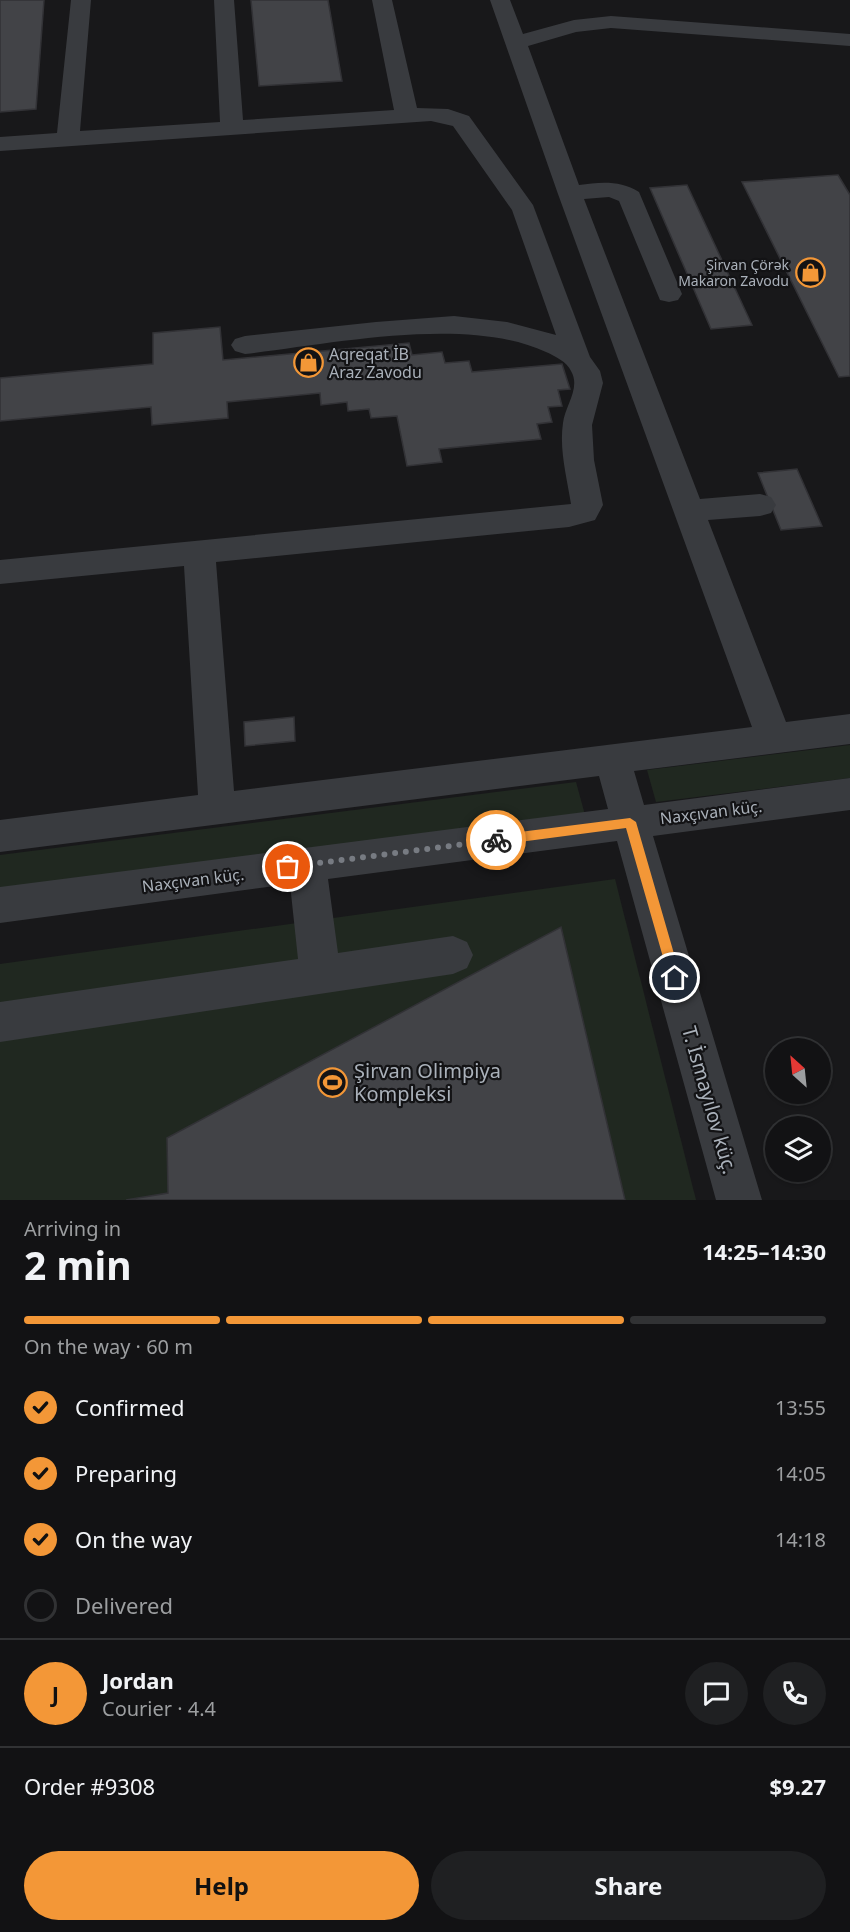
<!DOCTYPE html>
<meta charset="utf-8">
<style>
:root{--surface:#121214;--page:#1f2022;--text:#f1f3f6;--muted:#9c9ea0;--line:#313234;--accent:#f39737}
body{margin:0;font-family:"Noto Sans",sans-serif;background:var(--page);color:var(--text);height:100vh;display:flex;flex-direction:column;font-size:22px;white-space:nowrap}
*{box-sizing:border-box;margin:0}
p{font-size:20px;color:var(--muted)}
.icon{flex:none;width:33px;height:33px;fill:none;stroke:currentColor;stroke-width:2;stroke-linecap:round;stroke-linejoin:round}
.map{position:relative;height:1200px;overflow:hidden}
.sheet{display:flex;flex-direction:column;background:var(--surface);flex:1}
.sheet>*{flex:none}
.needle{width:39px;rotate:333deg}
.tools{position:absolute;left:765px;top:1038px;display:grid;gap:12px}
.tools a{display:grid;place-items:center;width:66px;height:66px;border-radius:50%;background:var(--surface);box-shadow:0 2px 4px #0004,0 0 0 2px var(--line);font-size:30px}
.pin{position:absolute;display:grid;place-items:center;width:51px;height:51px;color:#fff;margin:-26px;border:3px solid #fff;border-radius:50%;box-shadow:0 2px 6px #0007}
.courier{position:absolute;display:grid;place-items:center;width:60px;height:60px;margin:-30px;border:4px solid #f39737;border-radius:50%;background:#fff;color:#222;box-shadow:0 2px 8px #0007}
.overview em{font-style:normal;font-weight:700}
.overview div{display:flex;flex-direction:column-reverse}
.overview{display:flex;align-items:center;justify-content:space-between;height:102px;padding:0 24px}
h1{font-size:39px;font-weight:700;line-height:45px}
.bar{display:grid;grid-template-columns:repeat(4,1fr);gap:9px 6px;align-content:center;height:72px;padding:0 24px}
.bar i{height:8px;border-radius:4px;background:var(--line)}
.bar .on{background:var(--accent)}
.bar p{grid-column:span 4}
.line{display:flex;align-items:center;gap:15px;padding:0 24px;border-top:2px solid var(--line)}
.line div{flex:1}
.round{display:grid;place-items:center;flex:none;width:63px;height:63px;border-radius:32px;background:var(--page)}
ol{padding:0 24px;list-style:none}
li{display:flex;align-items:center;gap:18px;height:66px}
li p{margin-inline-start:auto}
li .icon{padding:6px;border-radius:50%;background:var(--accent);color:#111;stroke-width:4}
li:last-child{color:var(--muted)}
li i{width:33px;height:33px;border:3px solid var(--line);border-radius:50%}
.cta{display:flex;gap:12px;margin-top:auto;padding:12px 24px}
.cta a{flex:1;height:69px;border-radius:36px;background:var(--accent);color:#111;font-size:24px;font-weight:700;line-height:69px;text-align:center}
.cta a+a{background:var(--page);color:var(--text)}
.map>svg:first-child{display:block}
.green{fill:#202820}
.building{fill:#424347;stroke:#323236;stroke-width:1.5}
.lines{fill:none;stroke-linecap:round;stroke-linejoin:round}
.minor{fill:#393b3f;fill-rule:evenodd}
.route{fill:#f39737}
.done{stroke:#777b82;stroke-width:6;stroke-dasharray:0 10.8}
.labels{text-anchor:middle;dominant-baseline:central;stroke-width:4.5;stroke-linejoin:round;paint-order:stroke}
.far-poi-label{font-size:14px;fill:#aab1ba;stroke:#131315;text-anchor:end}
.poi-label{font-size:16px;fill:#aab1ba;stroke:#131315;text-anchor:start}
.street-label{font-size:16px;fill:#aab1ba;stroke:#131315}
.near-poi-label{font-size:20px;fill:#aab1ba;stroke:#131315;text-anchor:start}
.near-street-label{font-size:20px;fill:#aab1ba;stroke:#131315}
</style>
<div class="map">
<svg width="850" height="1200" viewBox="0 0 850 1200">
<rect width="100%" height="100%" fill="#18181a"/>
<g class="green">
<polygon points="850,745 850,778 656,802 647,770"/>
<polygon points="576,782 585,815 0,889 0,855"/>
<polygon points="615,879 696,1200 0,1200 0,964"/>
</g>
<g class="building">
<polygon points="0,0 44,0 36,109 0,112"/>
<polygon points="251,0 328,0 342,81 259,86"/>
<polygon points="838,175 850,195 850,376 839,377 742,182"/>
<polygon points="687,185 752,325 711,329 650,188"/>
<polygon points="220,327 223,360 409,343 412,355 442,352 445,363 469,361 472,372 562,364 570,389 558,390 562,406 548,407 552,422 537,424 541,439 439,449 442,462 407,466 397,416 371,418 369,409 348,411 347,402 321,405 320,393 227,402 228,418 152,425 151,407 0,421 0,378 153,364 153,333"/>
<polygon points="797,469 822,526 781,530 758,473"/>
<polygon points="294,717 295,741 245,746 244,722"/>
<polygon points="561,927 625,1200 126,1200 168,1193 167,1138"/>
</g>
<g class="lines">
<path class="minor" d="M71,0H91L80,131L220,122L214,0H234L243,120L394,110L372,0H392L417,108L448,109L469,116L533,205L590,357L600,371L603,383L592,425L594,460L603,505L595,520L569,527L216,562L234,791L752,727L558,194L490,0H510L523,34L574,20L611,16L850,34V46L611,28L576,32L528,46L579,185C600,182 620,180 639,192L682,294L678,300L669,302L660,300L619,201L609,197L584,199L700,499L760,494L771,497L776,505L771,513L760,516L708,520L786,722L850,714V744L634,771L644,805L850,778V810L653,836L762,1200H716L617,841L328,879L338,953L453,936L467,942L473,955L467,968L453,974L0,1042V1002L298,959L290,884L0,923V887L608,809L599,776L0,852V820L198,795L184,566L0,584V560L571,504C567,478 559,450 563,423C565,406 581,388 571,371C567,362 555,356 546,352C466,315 332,344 245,354L235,351L231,345L235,339L245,336L376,322L454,316L507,322L556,335L512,210L453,126L431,121L0,151V137L57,133Z"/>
</g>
<polygon class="route" points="630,818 636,822 681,978 675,984 669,978 626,828 496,845 490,840 496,835"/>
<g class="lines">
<polyline class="done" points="288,867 496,840"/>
</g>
<defs>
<symbol id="shop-ring" viewBox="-11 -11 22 22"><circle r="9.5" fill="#131315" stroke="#f39737" stroke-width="1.5"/><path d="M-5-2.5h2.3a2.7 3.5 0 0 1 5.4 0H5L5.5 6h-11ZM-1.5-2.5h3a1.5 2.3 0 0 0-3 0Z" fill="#f39737"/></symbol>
<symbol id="stadium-ring" viewBox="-11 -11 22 22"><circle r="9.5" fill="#131315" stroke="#f39737" stroke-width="1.5"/><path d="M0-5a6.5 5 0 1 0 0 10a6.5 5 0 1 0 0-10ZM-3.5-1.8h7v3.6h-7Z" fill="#f39737"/></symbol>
</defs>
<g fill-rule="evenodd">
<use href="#shop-ring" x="794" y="256" width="33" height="33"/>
<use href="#shop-ring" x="292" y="346" width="33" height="33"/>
<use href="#stadium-ring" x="316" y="1066" width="33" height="33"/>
</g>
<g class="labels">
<g class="far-poi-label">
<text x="789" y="264">Şirvan Çörək<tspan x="789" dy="16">Makaron Zavodu</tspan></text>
</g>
<g class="poi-label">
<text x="329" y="354">Aqreqat İB<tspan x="329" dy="18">Araz Zavodu</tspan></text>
</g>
<g class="street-label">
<text transform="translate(711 812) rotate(-7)">Naxçıvan küç.</text>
<text transform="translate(193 880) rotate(-7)">Naxçıvan küç.</text>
</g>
<g class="near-poi-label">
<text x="354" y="1070">Şirvan Olimpiya<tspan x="354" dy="23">Kompleksi</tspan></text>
</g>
<g class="near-street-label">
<text transform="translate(710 1100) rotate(74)">T. İsmayılov küç.</text>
</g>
</g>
</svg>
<div class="tools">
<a><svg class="needle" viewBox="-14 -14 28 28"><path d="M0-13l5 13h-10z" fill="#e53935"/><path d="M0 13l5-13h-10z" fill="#9c9ea0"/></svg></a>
<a><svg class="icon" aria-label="layers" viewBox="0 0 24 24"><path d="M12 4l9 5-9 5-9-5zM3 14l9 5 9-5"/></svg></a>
</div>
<div class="pin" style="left:288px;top:867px;background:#ea580c"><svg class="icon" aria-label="bag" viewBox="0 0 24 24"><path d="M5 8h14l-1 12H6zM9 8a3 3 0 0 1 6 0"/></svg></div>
<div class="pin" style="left:675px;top:978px;background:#1f2937"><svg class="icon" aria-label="home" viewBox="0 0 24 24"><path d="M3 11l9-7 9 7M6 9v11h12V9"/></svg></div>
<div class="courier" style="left:496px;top:840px"><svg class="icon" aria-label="bike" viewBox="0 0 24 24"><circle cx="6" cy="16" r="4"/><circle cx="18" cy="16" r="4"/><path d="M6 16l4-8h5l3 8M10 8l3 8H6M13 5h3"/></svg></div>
</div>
<section class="sheet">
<div class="overview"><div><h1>2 min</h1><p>Arriving in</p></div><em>14:25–14:30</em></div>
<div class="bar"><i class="on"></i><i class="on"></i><i class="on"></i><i></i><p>On the way · 60 m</p></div>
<ol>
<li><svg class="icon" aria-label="check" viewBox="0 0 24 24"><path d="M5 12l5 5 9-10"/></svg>Confirmed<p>13:55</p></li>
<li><svg class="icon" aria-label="check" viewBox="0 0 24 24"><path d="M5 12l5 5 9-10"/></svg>Preparing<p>14:05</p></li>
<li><svg class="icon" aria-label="check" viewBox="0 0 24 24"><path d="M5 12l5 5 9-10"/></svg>On the way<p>14:18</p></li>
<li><i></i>Delivered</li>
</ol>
<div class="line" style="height:108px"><b class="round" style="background:var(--accent);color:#111">J</b><div><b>Jordan</b><p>Courier · 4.4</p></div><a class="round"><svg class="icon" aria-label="chat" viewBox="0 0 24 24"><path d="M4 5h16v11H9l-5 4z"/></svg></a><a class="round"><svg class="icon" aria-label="phone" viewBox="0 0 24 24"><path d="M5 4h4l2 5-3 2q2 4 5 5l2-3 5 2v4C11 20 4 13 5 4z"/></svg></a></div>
<div class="line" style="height:78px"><div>Order #9308</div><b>$9.27</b></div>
<div class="cta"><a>Help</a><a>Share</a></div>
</section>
